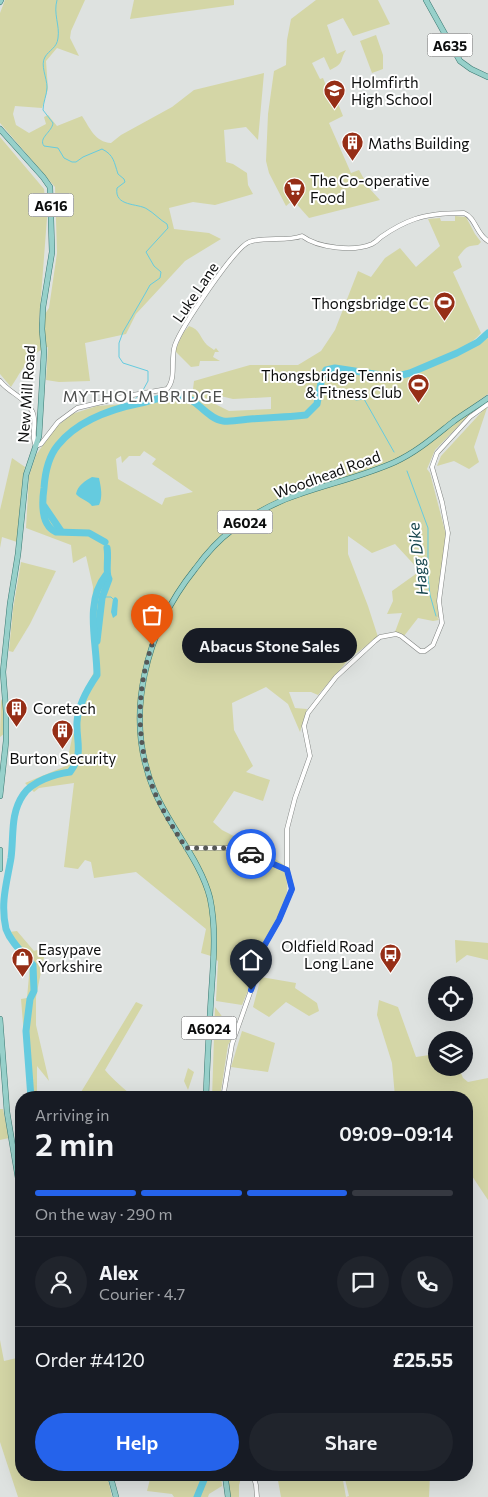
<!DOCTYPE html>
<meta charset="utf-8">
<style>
:root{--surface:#171b24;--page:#20242c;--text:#f1f3f6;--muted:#9ea1a6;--line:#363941;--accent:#2563eb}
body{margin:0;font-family:Commissioner,sans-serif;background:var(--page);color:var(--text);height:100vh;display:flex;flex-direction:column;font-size:19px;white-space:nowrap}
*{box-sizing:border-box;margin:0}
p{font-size:16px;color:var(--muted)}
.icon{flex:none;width:28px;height:28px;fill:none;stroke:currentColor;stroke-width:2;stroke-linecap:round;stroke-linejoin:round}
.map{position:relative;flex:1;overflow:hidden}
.drawer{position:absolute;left:15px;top:1091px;width:458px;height:390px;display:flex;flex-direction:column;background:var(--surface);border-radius:20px;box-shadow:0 5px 20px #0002}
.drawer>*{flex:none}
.buttons{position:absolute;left:428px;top:976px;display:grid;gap:10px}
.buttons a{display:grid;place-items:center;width:45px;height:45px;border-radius:50%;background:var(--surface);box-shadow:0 5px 20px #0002;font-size:25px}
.pin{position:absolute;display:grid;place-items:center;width:42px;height:42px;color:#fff;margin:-51px -21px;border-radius:50% 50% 50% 0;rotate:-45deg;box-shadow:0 0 5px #0007}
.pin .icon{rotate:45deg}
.courier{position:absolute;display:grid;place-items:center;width:50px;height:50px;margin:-25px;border:4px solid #2563eb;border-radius:50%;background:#fff;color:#222;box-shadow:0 1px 6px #0007}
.bubble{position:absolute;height:35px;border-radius:18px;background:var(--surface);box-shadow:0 5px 20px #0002;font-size:16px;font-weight:600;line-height:35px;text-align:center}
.head em{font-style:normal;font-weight:600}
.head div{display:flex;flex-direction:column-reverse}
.head{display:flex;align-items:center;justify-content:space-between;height:85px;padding:0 20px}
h1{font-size:32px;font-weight:600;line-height:38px}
.bar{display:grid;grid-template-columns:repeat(4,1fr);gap:8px 5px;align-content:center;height:60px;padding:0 20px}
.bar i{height:6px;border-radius:4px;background:var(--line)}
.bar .current{background:var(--accent)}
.bar p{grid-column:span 4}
.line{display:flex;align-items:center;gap:12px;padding:0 20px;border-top:1px solid var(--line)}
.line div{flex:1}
.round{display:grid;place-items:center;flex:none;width:52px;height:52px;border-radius:26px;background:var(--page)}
.button{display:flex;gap:10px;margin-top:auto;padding:10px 20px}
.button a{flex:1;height:58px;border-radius:30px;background:var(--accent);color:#fff;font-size:20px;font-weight:600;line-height:58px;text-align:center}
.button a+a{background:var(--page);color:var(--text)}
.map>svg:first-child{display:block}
.green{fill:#d4d6a6;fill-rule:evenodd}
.water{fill:#65cbdf}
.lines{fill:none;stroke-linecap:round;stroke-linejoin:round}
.stream{stroke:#65cbdf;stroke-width:1}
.river{stroke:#65cbdf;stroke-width:7}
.tertiary-casing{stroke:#818482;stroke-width:5}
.primary-casing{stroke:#397770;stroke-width:6}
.tertiary{stroke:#fff;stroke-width:4}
.primary{stroke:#97d0ca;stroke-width:5}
.done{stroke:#565857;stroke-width:5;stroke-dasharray:0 9}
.route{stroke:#2563eb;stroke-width:6}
.labels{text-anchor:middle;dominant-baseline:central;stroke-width:4;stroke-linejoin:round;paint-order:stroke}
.shield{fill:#fff;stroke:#555656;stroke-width:1}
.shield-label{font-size:14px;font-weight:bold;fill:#0c0d0d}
.poi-label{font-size:15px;fill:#0c0d0d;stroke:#fff;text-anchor:start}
.street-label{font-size:15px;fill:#0c0d0d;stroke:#fff}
.neighbourhood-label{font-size:16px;letter-spacing:1px;fill:#4d4f4e;stroke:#fff}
.water-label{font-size:16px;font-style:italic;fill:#16454d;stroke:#fff}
</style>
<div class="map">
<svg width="488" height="1497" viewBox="0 0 488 1497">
<rect width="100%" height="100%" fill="#dee2e0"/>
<g class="green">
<path d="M5,0H85L71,31L70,38L79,56L57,48L46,61L48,89L42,108L15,106L13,114L16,125L29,133L46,124L44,117L48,115L57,126L82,116C90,128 95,142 111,143L121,135L172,107L194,90L264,73L258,140L246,127L224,130L226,162L233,164L247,173L248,185L253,194L215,205L193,202L169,208L174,229L209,233L221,239L185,261L136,314L126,334L85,343L90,381L59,382L46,380L48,347C29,353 22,371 11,387L0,374V137L44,189L47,218L39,323L49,308L57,253L55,187L0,123V13Z"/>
<polygon points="134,0 234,0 234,5 130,19"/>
<path d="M316,0H378L390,24L353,36L343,18L327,25L337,54L346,50C339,61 345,63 330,70L324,57L312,63L320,79L323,78L333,103L337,101L343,116L329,123L351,173L359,170L369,188L380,200L309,218L293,200L286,206L269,173L266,161L268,114L274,71L286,65L287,40L291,19Z"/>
<polygon points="376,35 383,55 383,69 372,73 360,41"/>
<path d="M455,216L466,217L475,234L481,242L478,245C465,246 466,248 458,257L462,267L453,272L481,333C461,356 424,363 396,375C416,377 470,351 488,338V394L470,407L472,412L435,450L427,469L430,473L446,535L437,600L439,618L437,617L439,620L433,621L418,618L404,636L395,632L402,613L387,614L393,601L392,591L420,571L395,544L372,553L348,536V554L368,606L378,637L350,658L318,695L311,692H289L295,708L307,709L300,732L288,704L266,687L232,703L234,730L253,766L246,772L270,780L263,801L234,791L213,822L222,830L253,846H257L284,865C285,873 288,882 287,889C287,911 268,933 257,951L238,953L231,963L255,968L254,976L242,1005L216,1001L218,961L211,956L201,953L206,929L136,872L94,878L91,862L85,860L78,869L64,867L74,783L39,788L34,792L25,783L66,766L81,697L94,672L92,610L93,587L86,556L73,563L71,545L26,528L29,476L36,455L55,428L72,414L97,406L179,400L191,405L194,381L250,365H298L321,351L335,330L358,271L371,277L385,258L400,248L416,267L440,246L428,219L440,218L441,221H455ZM212,394L233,399L271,397V409L229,411L211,402ZM144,451L156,459L152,464L193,492L165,498L162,505L118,479L116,459L121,456L122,463L129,456H140Z"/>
<path d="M189,326C200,329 200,338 207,345C209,347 212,348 214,350L216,348L219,352H215L213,357L220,361H200L199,366L191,367L175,351L183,333Z"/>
<polygon points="488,405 474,447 479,462 469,469 454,461 437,466 441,456"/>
<polygon points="12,458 25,467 23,477 17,542 2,537 0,548 0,510"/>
<polygon points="21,562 56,571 30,624 13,652 9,651 13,609"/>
<polygon points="1,699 4,705 5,733 0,737"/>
<polygon points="17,931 34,951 46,947 36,997 36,1025 49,1081 37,1066 37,1097 29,1097 21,999 27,998 30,965 9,932"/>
<polygon points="455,940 488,943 488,960 467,955 456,963"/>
<polygon points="261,977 296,983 295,988 317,1003 319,1011 309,1016 286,1002 269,1017 253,1007"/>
<polygon points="379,1000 398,1007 416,1057 436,1054 436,1068 459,1068 463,1078 468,1082 488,1078 488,1200 466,1167 466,1098 395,1097 392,1063 377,1015"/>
<path d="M136,1002L143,1005L105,1070C114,1081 124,1088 133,1097H78Z"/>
<polygon points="215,1007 224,1019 233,1037 228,1045 220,1097 212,1098"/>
<polygon points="242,1031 275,1043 268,1072 231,1067"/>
<polygon points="188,1068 194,1072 188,1090 184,1081"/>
<polygon points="0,1109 3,1109 9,1138 0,1140"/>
<polygon points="0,1340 4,1361 21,1357 21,1475 107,1475 112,1497 18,1497 0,1442"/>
<polygon points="151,1475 221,1475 222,1486 209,1494 208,1497 174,1497 172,1494 147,1491"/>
<polygon points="228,1475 242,1475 239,1485 239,1497 230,1497"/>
<polygon points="277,1475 342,1475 346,1497 349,1496 344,1475 430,1475 429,1497 281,1497"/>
</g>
<g class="water">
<path d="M92,477L99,478C101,487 103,497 99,505L92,506C88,500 81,500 76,494C78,485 85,481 92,477Z"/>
<polygon points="115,597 117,598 118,600 117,615 113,618 111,612 113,599"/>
</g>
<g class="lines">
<g class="stream">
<path d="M57,0C53,14 60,25 58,38C57,48 49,50 45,57C40,65 47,78 47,87C47,95 43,102 43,110L53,123C52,132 38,138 44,146L58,148L64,158L72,162H76L83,157L102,149C114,155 114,162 118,174L124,179L125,182L117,188C114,207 138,203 147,209C154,213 160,220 167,224L168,228L146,252L154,266L161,272L160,278L150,285L145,294L123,332L119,343V357L123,363L148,371V381L142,392"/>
<polyline points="131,404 139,395"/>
<polyline points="317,404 324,392 334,394 342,392 356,400 364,399 394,452"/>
<polyline points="407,471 428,528 428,577 430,595 436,616"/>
<polyline points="103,597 111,597 113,599"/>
</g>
<g class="river">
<polyline points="44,506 61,531"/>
<path d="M105,542L89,533L56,532C40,525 42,502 44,488C45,473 48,457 58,445C78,420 111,409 141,403C156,400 169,393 185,397C196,399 208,419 223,421C231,422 241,420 250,419C268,418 287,417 306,415L317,404L322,377L326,370L335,368L394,377L410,373L457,353L478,342L488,333"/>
<path d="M97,641L102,598L109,579C105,573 109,558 107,548"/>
<path d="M31,1098L26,1031L30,999L34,991L33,965C24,954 11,943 6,929C0,903 7,882 11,858C14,836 10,814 23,795C32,781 55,774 70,772C84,754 76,741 77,722C78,705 88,688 97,675C97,643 84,602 106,575"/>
<polyline points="197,1497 206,1475"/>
</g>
<defs>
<g id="tertiary">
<path d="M0,381C8,392 26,398 32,411C38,422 30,435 36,446L41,444L58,422L77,408L127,396L167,389C177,378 170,359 175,345C181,328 234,248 249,242C266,236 286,242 302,236C318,248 354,252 372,244C376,242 378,240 381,237C391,230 403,223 415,219C429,214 449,213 464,213C476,218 476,234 488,241"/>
<polyline points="186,848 236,848 287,870"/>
<polyline points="223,1098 232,1044 256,976 259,955 279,920 292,889 287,870 287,829 295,798 310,756 304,726 308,713 336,677 375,641 380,637 396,634 401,636 420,651 425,651 433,645 442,623 439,601 448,533 442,502 432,467 437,453 470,417 488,404"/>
<polyline points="253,1475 256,1485 257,1497"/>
</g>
<g id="primary">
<polyline points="426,0 460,61 471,69 488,77"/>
<polyline points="0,2 1,0"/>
<polyline points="0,129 43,177 50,187 52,252 43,307 42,329 44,352 39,436 26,475 18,554 10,604 3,672 6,711 6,741 0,796"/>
<polyline points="0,850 0,869"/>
<polyline points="0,1019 7,1112 21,1196"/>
<path d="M206,1098C207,1064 209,1031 211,998C213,965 217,931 210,898C201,861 169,826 154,790C123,716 146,630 195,569C206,554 217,541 232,530C252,515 277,501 300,494C331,483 364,476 395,462C417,452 435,436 454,421C465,413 477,406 488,398"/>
<polyline points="110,1475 116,1497"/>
<polyline points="225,1475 228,1497"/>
</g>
</defs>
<use href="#tertiary" class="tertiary-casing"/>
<use href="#primary" class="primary-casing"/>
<use href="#tertiary" class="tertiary"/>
<use href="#primary" class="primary"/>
</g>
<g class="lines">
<path class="done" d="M152,645C136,691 136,742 153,788C161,809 174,829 186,848H236L251,854"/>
<polyline class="route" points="251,990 256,976 259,955 279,920 292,889 287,870 251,854"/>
</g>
<defs>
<symbol id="school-pin" viewBox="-11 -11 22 30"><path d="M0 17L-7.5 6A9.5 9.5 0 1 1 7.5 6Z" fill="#962e16" stroke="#fff"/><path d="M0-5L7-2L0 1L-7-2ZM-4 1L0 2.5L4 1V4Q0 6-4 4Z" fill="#fff"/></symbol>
<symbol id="building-pin" viewBox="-11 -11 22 30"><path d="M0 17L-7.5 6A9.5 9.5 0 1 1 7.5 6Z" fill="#962e16" stroke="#fff"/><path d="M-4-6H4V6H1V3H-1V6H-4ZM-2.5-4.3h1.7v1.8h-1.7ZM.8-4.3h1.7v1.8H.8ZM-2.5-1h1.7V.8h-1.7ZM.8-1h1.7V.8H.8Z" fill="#fff"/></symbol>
<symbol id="supermarket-pin" viewBox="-11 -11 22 30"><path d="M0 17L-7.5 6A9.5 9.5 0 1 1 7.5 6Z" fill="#962e16" stroke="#fff"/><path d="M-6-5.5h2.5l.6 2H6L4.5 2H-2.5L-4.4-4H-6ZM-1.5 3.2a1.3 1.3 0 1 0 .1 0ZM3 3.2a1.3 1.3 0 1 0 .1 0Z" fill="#fff"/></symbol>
<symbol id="stadium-pin" viewBox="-11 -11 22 30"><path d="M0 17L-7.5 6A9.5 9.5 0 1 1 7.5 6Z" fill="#962e16" stroke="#fff"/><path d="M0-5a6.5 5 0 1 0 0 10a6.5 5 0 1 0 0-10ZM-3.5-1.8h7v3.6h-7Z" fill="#fff"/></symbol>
<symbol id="bus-pin" viewBox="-11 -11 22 30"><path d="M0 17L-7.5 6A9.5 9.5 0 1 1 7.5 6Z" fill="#962e16" stroke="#fff"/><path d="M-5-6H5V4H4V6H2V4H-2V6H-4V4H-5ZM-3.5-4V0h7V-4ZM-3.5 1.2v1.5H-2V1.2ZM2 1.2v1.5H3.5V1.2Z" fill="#fff"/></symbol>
<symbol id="shop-pin" viewBox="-11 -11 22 30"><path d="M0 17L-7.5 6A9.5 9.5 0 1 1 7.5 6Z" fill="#962e16" stroke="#fff"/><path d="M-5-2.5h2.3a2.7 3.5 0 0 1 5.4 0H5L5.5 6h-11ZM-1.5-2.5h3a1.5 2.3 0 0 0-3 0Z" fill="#fff"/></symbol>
</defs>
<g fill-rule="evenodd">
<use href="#school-pin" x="322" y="78" width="25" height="34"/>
<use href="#building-pin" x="340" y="130" width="25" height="34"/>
<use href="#supermarket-pin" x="282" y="176" width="25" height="34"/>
<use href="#stadium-pin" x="432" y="290" width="25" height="34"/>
<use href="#stadium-pin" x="406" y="372" width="25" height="34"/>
<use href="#building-pin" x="4" y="696" width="25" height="34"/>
<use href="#building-pin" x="50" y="718" width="25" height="34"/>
<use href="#bus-pin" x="378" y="942" width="25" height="34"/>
<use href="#shop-pin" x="10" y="946" width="25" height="34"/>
</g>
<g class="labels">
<g class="shield">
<rect x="427.5" y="33.5" width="45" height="23" rx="4"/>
<rect x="28.5" y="193.5" width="45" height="23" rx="4"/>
<rect x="217.5" y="510.5" width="55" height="23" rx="4"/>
<rect x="181.5" y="1016.5" width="55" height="23" rx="4"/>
</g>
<g class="shield-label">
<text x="450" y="45">A635</text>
<text x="51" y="205">A616</text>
<text x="245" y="522">A6024</text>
<text x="209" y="1028">A6024</text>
</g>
<g class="poi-label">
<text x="351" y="82">Holmfirth<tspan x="351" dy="17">High School</tspan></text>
<text x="368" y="143">Maths Building</text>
<text x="310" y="180">The Co-operative<tspan x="310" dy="17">Food</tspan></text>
<text x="429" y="303" text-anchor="end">Thongsbridge CC</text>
<text x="402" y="375" text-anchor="end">Thongsbridge Tennis<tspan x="402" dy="17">&amp; Fitness Club</tspan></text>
<text x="33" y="708">Coretech</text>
<text x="63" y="758" text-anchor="middle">Burton Security</text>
<text x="374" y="946" text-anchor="end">Oldfield Road<tspan x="374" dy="17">Long Lane</tspan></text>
<text x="38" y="949">Easypave<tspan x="38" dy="17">Yorkshire</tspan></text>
</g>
<g class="street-label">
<text transform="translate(195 292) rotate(-56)">Luke Lane</text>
<text transform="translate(26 394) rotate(-86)">New Mill Road</text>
<text transform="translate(327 474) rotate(-20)">Woodhead Road</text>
</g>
<g class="neighbourhood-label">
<text x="143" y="395">MYTHOLM BRIDGE</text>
</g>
<g class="water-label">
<text transform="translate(417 559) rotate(-97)">Hagg Dike</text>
</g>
</g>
</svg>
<div class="buttons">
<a><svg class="icon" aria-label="locate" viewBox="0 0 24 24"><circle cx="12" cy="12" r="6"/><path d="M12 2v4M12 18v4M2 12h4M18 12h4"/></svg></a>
<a><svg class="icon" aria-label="layers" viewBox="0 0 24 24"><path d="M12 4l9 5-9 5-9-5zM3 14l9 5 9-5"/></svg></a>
</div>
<div class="pin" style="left:152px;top:645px;background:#ea580c"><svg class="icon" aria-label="bag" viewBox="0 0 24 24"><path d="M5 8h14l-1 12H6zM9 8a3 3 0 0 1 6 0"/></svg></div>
<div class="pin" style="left:251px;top:990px;background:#1f2937"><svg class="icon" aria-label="home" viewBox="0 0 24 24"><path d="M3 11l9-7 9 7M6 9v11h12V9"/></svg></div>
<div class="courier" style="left:251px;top:854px"><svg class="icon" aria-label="car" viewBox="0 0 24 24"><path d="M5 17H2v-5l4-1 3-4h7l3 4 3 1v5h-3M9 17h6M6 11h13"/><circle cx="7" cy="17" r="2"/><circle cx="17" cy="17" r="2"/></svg></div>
<div class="bubble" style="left:182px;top:628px;width:175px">Abacus Stone Sales</div>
<section class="drawer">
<div class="head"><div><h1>2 min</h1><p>Arriving in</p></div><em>09:09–09:14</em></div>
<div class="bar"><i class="current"></i><i class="current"></i><i class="current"></i><i></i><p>On the way · 290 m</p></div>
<div class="line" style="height:90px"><a class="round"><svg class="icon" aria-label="person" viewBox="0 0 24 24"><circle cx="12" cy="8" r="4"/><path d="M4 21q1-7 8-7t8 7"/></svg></a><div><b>Alex</b><p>Courier · 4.7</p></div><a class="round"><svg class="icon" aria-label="chat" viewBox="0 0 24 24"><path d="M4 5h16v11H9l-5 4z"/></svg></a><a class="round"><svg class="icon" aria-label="phone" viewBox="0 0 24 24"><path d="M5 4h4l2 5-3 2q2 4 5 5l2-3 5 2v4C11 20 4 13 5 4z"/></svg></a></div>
<div class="line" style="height:65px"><div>Order #4120</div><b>£25.55</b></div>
<div class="button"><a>Help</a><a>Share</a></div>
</section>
</div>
